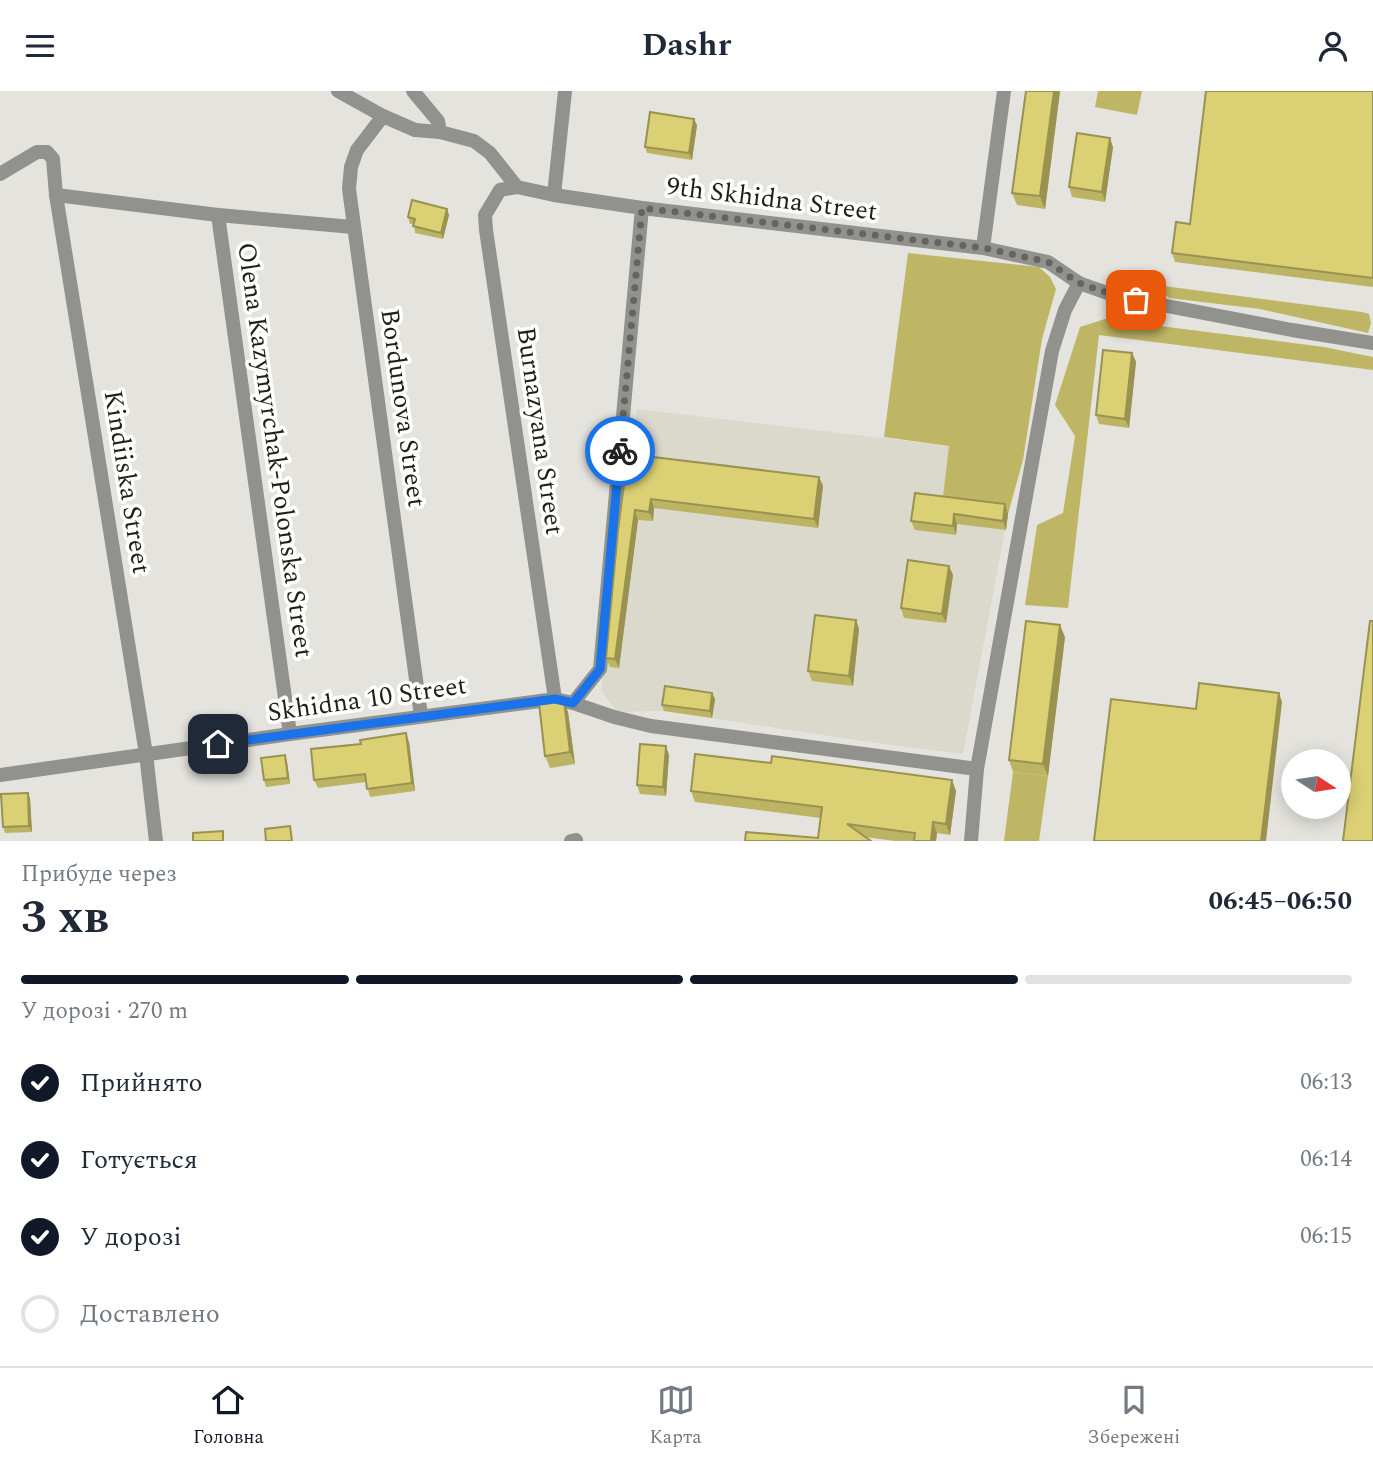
<!DOCTYPE html>
<html lang="uk">
<meta charset="utf-8">
<style>
:root{--surface:#fff;--page:#f6f6f7;--text:#1f2937;--muted:#747a83;--line:#e0e1e3;--accent:#111827}
body{margin:0;font-family:Spectral,serif;background:var(--page);color:var(--text);height:100vh;display:flex;flex-direction:column;font-size:26px;white-space:nowrap}
*{box-sizing:border-box;margin:0}
p{font-size:23px;color:var(--muted)}
.icon{flex:none;width:38px;height:38px;fill:none;stroke:currentColor;stroke-width:2;stroke-linecap:round;stroke-linejoin:round}
.map{position:relative;height:750px;overflow:hidden}
.panel{display:flex;flex-direction:column;background:var(--surface);flex:1}
.panel>*{flex:none}
.needle{width:46px;rotate:102deg}
.controls{position:absolute;left:1281px;top:658px;display:grid;gap:14px}
.controls a{display:grid;place-items:center;width:70px;height:70px;border-radius:50%;background:var(--surface);box-shadow:0 4px 18px #0003;font-size:35px}
.pin{position:absolute;display:grid;place-items:center;width:60px;height:60px;color:#fff;margin:-30px;border-radius:14px;box-shadow:0 4px 10px #0006}
.courier{position:absolute;display:grid;place-items:center;width:70px;height:70px;margin:-35px;border:5px solid #1a73e8;border-radius:50%;background:#fff;color:#222;box-shadow:0 2px 9px #0007}
.head em{font-style:normal;font-weight:700}
.head div{display:flex;flex-direction:column-reverse}
.head{display:flex;align-items:center;justify-content:space-between;height:119px;padding:0 21px}
h1{font-size:46px;font-weight:700;line-height:52px}
.bar{display:grid;grid-template-columns:repeat(4,1fr);gap:10px 7px;align-content:center;height:84px;padding:0 21px}
.bar i{height:9px;border-radius:5px;background:var(--line)}
.bar .active{background:var(--accent)}
.bar p{grid-column:span 4}
ol{padding:0 21px;list-style:none}
li{display:flex;align-items:center;gap:21px;height:77px}
li p{margin-inline-start:auto}
li .icon{padding:7px;border-radius:50%;background:var(--accent);color:#fff;stroke-width:4}
li:last-child{color:var(--muted)}
li i{width:38px;height:38px;border:4px solid var(--line);border-radius:50%}
header{display:flex;justify-content:space-between;align-items:center;height:91px;padding:0 21px;background:var(--surface);font-size:32px;font-weight:700}
.tab-bar{display:flex;justify-content:space-around;align-items:center;height:98px;border-top:2px solid var(--line);background:var(--surface);font-size:19px;color:var(--muted)}
.tab-bar a{display:grid;justify-items:center;gap:4px}
.tab-bar .active{color:var(--accent)}
.map>svg:first-child{display:block}
.built{fill:#dbd9cc}
.green{fill:#bfb665}
.lines{fill:none;stroke-linecap:round;stroke-linejoin:round}
.street{stroke:#91918e;stroke-width:14}
.wall{fill:#bcb363}
.shaded-wall{fill:#999250}
.building{fill:#dbd073;stroke:#999250;stroke-width:2}
.done{stroke:#656460;stroke-width:7;stroke-dasharray:0 12.6}
.route{stroke:#1a73e8;stroke-width:9}
.labels{text-anchor:middle;dominant-baseline:central;stroke-width:7;stroke-linejoin:round;paint-order:stroke}
.street-label{font-size:26px;fill:#201f1d;stroke:#fffffe}
</style>
<header><svg class="icon" aria-label="menu" viewBox="0 0 24 24"><path d="M4 6h16M4 12h16M4 18h16"/></svg>Dashr<svg class="icon" aria-label="person" viewBox="0 0 24 24"><circle cx="12" cy="8" r="4"/><path d="M4 21q1-7 8-7t8 7"/></svg></header>
<div class="map">
<svg width="1373" height="750" viewBox="0 0 1373 750">
<rect width="100%" height="100%" fill="#e4e3dd"/>
<polygon class="built" points="637,318 949,355 1008,423 963,663 876,652 664,620 617,621 601,599 625,427"/>
<g class="green">
<polygon points="1098,0 1142,0 1137,24 1095,16"/>
<polygon points="908,162 1039,176 1050,186 1056,198 1042,248 1023,369 1008,423 942,414 949,355 884,346"/>
<polygon points="1156,194 1362,221 1369,223 1371,232 1368,242 1260,218 1169,207"/>
<polygon points="1105,228 1324,256 1373,266 1373,279 1099,244 1068,517 1025,514 1037,434 1063,422 1075,345 1055,314 1080,236"/>
<polygon points="1013,681 1048,685 1039,750 1004,750"/>
</g>
<g class="lines">
<g class="street">
<polyline points="338,0 383,25 415,39 440,41 474,50 490,62 517,96 554,104 642,117 983,157"/>
<polyline points="413,0 438,30 440,41"/>
<polyline points="1004,0 983,157 1048,171 1079,192 1110,203 1162,214 1292,239 1373,252"/>
<polyline points="383,25 357,59 351,76 349,98 421,625"/>
<polyline points="0,83 37,61 47,61 53,68 56,104 146,663 156,750"/>
<polyline points="517,96 500,99 485,124 486,139 555,608"/>
<polyline points="56,104 218,124 353,136"/>
<polyline points="554,104 565,0"/>
<polyline points="218,124 290,643"/>
<polyline points="573,612 600,578 642,117"/>
<polyline points="0,684 290,643 555,608 573,612 614,626 651,635 977,678"/>
<polyline points="571,750 576,749"/>
<polyline points="971,750 977,678 1052,260 1065,219 1079,192"/>
</g>
</g>
<g class="wall">
<polygon points="1026,0 1060,0 1045,118 1017,114 1012,102"/>
<polygon points="1373,0 1373,196 1175,171 1172,162 1190,133"/>
<polygon points="697,34 692,69 647,62 645,56"/>
<polygon points="1113,56 1105,111 1072,106 1069,96"/>
<polygon points="447,118 449,124 443,148 415,142 414,133 410,133 408,126"/>
<polygon points="1132,262 1136,271 1129,337 1099,333 1096,324"/>
<polygon points="628,363 819,386 823,395 818,437 654,417 653,430 638,429 619,577 610,576 606,567"/>
<polygon points="915,402 1008,423 1006,439 957,433 956,444 915,439 911,430"/>
<polygon points="953,484 946,532 904,527 901,517"/>
<polygon points="856,529 859,538 853,595 812,590 808,580"/>
<polygon points="1065,546 1048,685 1013,681 1009,669"/>
<polygon points="712,602 715,608 712,627 664,620 662,614"/>
<polygon points="568,621 575,673 550,677 545,665"/>
<polygon points="409,651 415,700 370,706 366,691 318,697 314,689 361,653"/>
<polygon points="669,664 666,705 640,703 637,694"/>
<polygon points="287,671 290,693 266,696 264,689"/>
<polygon points="691,700 956,700 950,744 937,742 936,750 895,750 865,746 818,747 821,727 695,711"/>
<polygon points="28,702 30,708 32,741 5,742 3,736"/>
</g>
<g class="shaded-wall">
<polygon points="1054,0 1060,0 1045,118 1040,105"/>
<polygon points="694,28 697,34 692,69 689,62"/>
<polygon points="1110,47 1113,56 1105,111 1102,101"/>
<polygon points="447,118 449,124 443,148 441,142"/>
<polygon points="1132,262 1136,271 1129,337 1125,328"/>
<polygon points="819,386 823,395 818,437 814,428"/>
<polygon points="651,408 654,417 653,430 649,421"/>
<polygon points="1005,413 1008,423 1006,439 1003,430"/>
<polygon points="635,419 638,429 619,577 615,568"/>
<polygon points="954,423 957,433 956,444 953,435"/>
<polygon points="949,475 953,484 946,532 942,523"/>
<polygon points="856,529 859,538 853,595 849,585"/>
<polygon points="1060,534 1065,546 1048,685 1043,673"/>
<polygon points="712,602 715,608 712,627 710,620"/>
<polygon points="1279,602 1282,611 1266,750 1261,750"/>
<polygon points="564,609 568,621 575,673 570,661"/>
<polygon points="406,642 409,651 415,700 412,692"/>
<polygon points="666,655 669,664 666,705 663,696"/>
<polygon points="285,664 287,671 290,693 288,687"/>
<polygon points="952,689 956,700 950,744 946,733"/>
<polygon points="28,702 30,708 32,741 29,735"/>
<polygon points="933,731 937,742 936,750 931,750"/>
</g>
<g class="building">
<polygon points="1026,0 1054,0 1040,105 1012,102"/>
<polygon points="1206,0 1373,0 1373,187 1172,162 1176,131 1190,133"/>
<polygon points="650,21 694,28 689,62 645,56"/>
<polygon points="1077,42 1110,47 1102,101 1069,96"/>
<polygon points="412,109 447,118 441,142 413,135 415,128 408,126"/>
<polygon points="1103,259 1132,262 1125,328 1096,324"/>
<polygon points="628,363 819,386 814,428 651,408 649,421 635,419 615,568 606,567 618,439"/>
<polygon points="915,402 1005,413 1003,430 954,423 953,435 911,430"/>
<polygon points="908,469 949,475 942,523 901,517"/>
<polygon points="815,524 856,529 849,585 808,580"/>
<polygon points="1026,530 1060,534 1043,673 1009,669"/>
<polygon points="1370,530 1373,530 1373,750 1343,750"/>
<polygon points="1199,592 1279,602 1261,750 1094,750 1111,608 1196,618"/>
<polygon points="665,595 712,602 710,620 662,614"/>
<polygon points="564,609 570,661 545,665 539,612"/>
<polygon points="406,642 412,692 367,698 365,683 314,689 311,658 361,653 360,649"/>
<polygon points="640,653 666,655 663,696 637,694"/>
<polygon points="695,663 771,672 772,665 952,689 946,733 933,731 931,750 914,750 915,742 847,733 871,750 745,750 746,741 818,747 822,716 691,700"/>
<polygon points="285,664 288,687 264,689 261,667"/>
<polygon points="28,702 29,735 3,736 1,703"/>
<polygon points="290,735 292,750 266,750 265,738"/>
<polygon points="223,740 223,750 193,750 193,742"/>
</g>
<g class="lines">
<polyline class="done" points="620,360 642,117 984,157 1048,171 1079,192 1111,203 1136,209"/>
<polyline class="route" points="218,653 555,608 573,612 600,578 620,360"/>
</g>
<g class="labels">
<g class="street-label">
<text transform="translate(772 108) rotate(7)">9th Skhidna Street</text>
<text transform="translate(403 317) rotate(82)">Bordunova Street</text>
<text transform="translate(540 340) rotate(82)">Burnazyana Street</text>
<text transform="translate(275 359) rotate(82)">Olena Kazymyrchak-Polonska Street</text>
<text transform="translate(127 391) rotate(81)">Kindiiska Street</text>
<text transform="translate(367 608) rotate(-8)">Skhidna 10 Street</text>
</g>
</g>
</svg>
<div class="controls">
<a><svg class="needle" viewBox="-14 -14 28 28"><path d="M0-13l5 13h-10z" fill="#e53935"/><path d="M0 13l5-13h-10z" fill="#747a83"/></svg></a>
</div>
<div class="pin" style="left:1136px;top:209px;background:#ea580c"><svg class="icon" aria-label="bag" viewBox="0 0 24 24"><path d="M5 8h14l-1 12H6zM9 8a3 3 0 0 1 6 0"/></svg></div>
<div class="pin" style="left:218px;top:653px;background:#1f2937"><svg class="icon" aria-label="home" viewBox="0 0 24 24"><path d="M3 11l9-7 9 7M6 9v11h12V9"/></svg></div>
<div class="courier" style="left:620px;top:360px"><svg class="icon" aria-label="bike" viewBox="0 0 24 24"><circle cx="6" cy="16" r="4"/><circle cx="18" cy="16" r="4"/><path d="M6 16l4-8h5l3 8M10 8l3 8H6M13 5h3"/></svg></div>
</div>
<section class="panel">
<div class="head"><div><h1>3 хв</h1><p>Прибуде через</p></div><em>06:45–06:50</em></div>
<div class="bar"><i class="active"></i><i class="active"></i><i class="active"></i><i></i><p>У дорозі · 270 m</p></div>
<ol>
<li><svg class="icon" aria-label="check" viewBox="0 0 24 24"><path d="M5 12l5 5 9-10"/></svg>Прийнято<p>06:13</p></li>
<li><svg class="icon" aria-label="check" viewBox="0 0 24 24"><path d="M5 12l5 5 9-10"/></svg>Готується<p>06:14</p></li>
<li><svg class="icon" aria-label="check" viewBox="0 0 24 24"><path d="M5 12l5 5 9-10"/></svg>У дорозі<p>06:15</p></li>
<li><i></i>Доставлено</li>
</ol>
</section>
<nav class="tab-bar">
<a class="active"><svg class="icon" aria-label="home" viewBox="0 0 24 24"><path d="M3 11l9-7 9 7M6 9v11h12V9"/></svg>Головна</a>
<a><svg class="icon" aria-label="map" viewBox="0 0 24 24"><path d="M3 6l6-2 6 2 6-2v14l-6 2-6-2-6 2zM9 4v14M15 6v14"/></svg>Карта</a>
<a><svg class="icon" aria-label="saved" viewBox="0 0 24 24"><path d="M7 4h10v16l-5-4-5 4z"/></svg>Збережені</a>
</nav>
